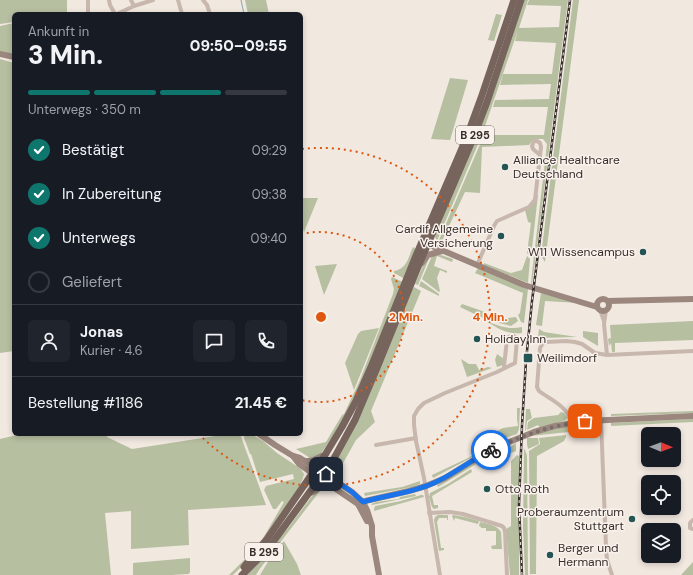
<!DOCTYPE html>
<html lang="de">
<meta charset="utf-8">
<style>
:root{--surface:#171b24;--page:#20242c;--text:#f1f3f6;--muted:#9ea1a6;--line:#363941;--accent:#0f766e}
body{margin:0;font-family:"DM Sans",sans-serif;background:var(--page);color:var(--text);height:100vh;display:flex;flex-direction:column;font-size:15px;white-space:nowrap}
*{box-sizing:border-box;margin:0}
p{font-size:13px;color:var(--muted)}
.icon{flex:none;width:22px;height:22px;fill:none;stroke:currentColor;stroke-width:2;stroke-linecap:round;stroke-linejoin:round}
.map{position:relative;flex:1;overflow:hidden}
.sheet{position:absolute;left:12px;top:12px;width:291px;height:424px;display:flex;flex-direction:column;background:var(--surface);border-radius:6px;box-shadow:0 2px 6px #0003}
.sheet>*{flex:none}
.needle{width:26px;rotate:91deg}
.controls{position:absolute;left:641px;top:427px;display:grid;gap:8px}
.controls a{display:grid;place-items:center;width:40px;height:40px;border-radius:6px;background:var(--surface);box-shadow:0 2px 6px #0003;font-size:20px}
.pin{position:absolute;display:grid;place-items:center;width:34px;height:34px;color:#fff;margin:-17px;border-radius:8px;box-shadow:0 2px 6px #0006}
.courier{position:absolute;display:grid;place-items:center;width:40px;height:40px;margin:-20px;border:3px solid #1a73e8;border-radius:50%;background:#fff;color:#222;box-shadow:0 1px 5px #0007}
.headline em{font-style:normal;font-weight:800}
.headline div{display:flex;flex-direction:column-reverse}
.headline{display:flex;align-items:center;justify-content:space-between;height:68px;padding:0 16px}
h1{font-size:26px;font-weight:800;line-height:30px}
.bar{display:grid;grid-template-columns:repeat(4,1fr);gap:6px 4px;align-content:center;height:48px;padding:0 16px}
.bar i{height:5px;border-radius:3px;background:var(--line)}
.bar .on{background:var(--accent)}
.bar p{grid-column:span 4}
.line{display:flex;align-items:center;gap:10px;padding:0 16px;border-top:1px solid var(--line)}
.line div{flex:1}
.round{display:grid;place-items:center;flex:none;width:42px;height:42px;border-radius:6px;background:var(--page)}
ol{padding:0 16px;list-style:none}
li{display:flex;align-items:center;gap:12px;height:44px}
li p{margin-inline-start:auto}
li .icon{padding:4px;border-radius:50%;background:var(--accent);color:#fff;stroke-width:4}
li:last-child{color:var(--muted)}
li i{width:22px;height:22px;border:2px solid var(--line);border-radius:50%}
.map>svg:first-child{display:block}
.green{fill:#b7bfa1}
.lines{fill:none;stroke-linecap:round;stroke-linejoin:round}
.stream{stroke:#81abaa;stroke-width:1}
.street{stroke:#c8b7ad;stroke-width:4}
.secondary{stroke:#9b877e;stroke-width:6}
.primary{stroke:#77645d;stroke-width:7}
.rail-casing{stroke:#372e2b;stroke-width:2.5}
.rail{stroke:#f9f2ec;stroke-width:1;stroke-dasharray:3;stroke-linecap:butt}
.done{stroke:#786f6a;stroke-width:4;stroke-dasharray:0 7.2}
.route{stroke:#1a73e8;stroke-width:5}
.ring{fill:none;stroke:#df570e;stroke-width:2;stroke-dasharray:2 4}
.poi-dot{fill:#245454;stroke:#f9f2ec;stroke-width:1.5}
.labels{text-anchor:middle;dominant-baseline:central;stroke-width:3;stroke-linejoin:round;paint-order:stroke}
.shield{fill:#f9f2ec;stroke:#716965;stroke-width:1}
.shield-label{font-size:11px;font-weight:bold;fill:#372e2b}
.poi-label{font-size:12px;fill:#372e2b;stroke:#f9f2ec;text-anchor:start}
.centre{fill:#df570e;stroke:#f9f2ec;stroke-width:2}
.ring-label{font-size:12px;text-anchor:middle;font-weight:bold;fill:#df570e;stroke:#f9f2ec;stroke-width:3;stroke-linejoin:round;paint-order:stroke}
</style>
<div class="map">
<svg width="693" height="575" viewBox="0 0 693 575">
<rect width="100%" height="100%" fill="#f1e8e0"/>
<g class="green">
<polygon points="0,0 67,0 67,12 59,14 14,14 14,22 0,24"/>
<polygon points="245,0 266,0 269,14 248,14"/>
<path d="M523,0H528L519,28L559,27L561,6L527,5L529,0H568C555,95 545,190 532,284H531L532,273L547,144L543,139H534L529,145L482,147L480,193L465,192L441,243L440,242L439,240L484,135H544L548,107H493L495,100L549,99L551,84L500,85L503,74H552L556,43L515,41L518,30L482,135L437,241L435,237L436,233Z"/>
<polygon points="573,0 579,0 545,262 541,256 552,166"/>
<polygon points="496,14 502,15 494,41 488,40"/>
<polygon points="14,23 14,55 0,51 0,26"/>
<polygon points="0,59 14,63 14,351 0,353"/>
<polygon points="450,78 468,80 450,140 431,139"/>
<polygon points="536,195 538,195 531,257 527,253 531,223 528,222 525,210"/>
<polygon points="301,198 318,198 304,232 301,222"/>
<path d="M413,247L416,249L405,279L394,273V271C407,269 408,258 413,247Z"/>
<polygon points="435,255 441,255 453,259 452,262 437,256 434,266 447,271 447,273 440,270 437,278 440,291 439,292 422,279 432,256"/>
<polygon points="430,256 418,285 415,284 425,261"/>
<polygon points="527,256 530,259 528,283 484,265 484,263 511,273 522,270"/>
<polygon points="337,264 324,295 315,266"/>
<polygon points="478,268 528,289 524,323 521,322 518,315 520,313 523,293 475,273"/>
<polygon points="392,277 403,282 360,386 342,423 320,455 311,460 310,458 296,449 326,442 342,415 344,414 360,380 393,294 394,289 391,279"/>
<polygon points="421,281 439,294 439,296 419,286"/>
<polygon points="414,287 421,291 371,411 375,422 356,440 338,472 336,468 333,468 333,464 409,294"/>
<polygon points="541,293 579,303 545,301 542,326 536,325"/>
<polygon points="462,304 485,312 483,318 460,307"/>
<polygon points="487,314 500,319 516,317 518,321 511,326 484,319"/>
<path d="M486,321C499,326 508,330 522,327V333C508,335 497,328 486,321Z"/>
<polygon points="693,321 693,340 615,343 615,352 612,352 611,343 609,346 608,339 610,338 611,339 610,325"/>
<polygon points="379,328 354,390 345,363 358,334 361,331"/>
<polygon points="539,329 544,332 577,337 538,338"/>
<polygon points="583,331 598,333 598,346 583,337"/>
<polygon points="497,354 504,359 503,365 497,367 495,360"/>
<polygon points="461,359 469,364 476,364 479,370 488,367 492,368 467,377"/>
<polygon points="517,408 520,408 519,429 517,434 496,441 493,433 503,428 518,426 517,419"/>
<polygon points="526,409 530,409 531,414 532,418 527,421 526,431 525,430"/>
<polygon points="693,411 693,413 611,416 611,414"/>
<polygon points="561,412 564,413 567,418 564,421 540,428 538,425 527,430 528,422 534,418 558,415"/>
<polygon points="693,419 693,422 611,426 611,423"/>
<polygon points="586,424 587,428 569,432 530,436 559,428"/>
<polygon points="21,434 108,434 107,437 132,449 228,434 240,434 266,505 188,510 189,545 131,549 131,511 105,513 111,575 0,575 0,439"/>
<path d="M245,434H251L263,441L277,453L301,469L304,474C301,489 286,506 277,519C263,538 251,559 233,575H229L254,550L262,540L284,502L282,501L276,509H273L264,490L266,486L294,479L293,474L260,482L251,454H250L244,438Z"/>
<polygon points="566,435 566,437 564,441 537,456 536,574 530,574 529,451 540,444 539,438"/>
<polygon points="493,437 495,441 472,453 480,444"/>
<polygon points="527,438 538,438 539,444 528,449 527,444"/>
<polygon points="516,443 516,451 504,456 502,452"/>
<polygon points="524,448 527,455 528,575 525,575 523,527"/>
<polygon points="483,449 483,450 469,459 433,478 432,475 468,458"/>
<polygon points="500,453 502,457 478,466 486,460"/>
<polygon points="493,454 438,487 437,485 483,458"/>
<polygon points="517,455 519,456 519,575 510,575 506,529 511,526 511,461"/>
<polygon points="471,469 472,472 432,496 434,505 438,505 438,508 434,509 432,507 429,497 430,493 448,484"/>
<polygon points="420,481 420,484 412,487 365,496 364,493 402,487"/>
<polygon points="321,489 321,490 316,496 259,570 256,575 245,575 288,528 315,492"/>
<polygon points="415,494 416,496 372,505 371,504 376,502 399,499 400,497"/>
<polygon points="421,495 423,495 424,497 374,511 374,509 375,506 401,501"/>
<polygon points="438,515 448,515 448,520 447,520 447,518 439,518 437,522 441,548 444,548 444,550 439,551 434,520 435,517"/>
<polygon points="453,515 465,517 479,521 478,524 455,518 454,521 452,516"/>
<path d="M480,522C488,524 497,525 501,532L502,549H492L491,546L496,545V531H486V528H481V527L479,526Z"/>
<polygon points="284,541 297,564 301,575 260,575 269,560"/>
<polygon points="190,558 190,572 189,574 172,575 133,575 133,563"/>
<polygon points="693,562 693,575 681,575"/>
</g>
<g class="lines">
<polyline class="stream" points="241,0 244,14"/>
<g class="street">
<polyline points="88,0 88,14"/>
<polyline points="109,0 110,5 115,14"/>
<polyline points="131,0 134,6"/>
<polyline points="178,0 182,14"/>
<polyline points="203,0 207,5 210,14"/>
<polyline points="117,14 134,6 153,0"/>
<polyline points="477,265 494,226 497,221 529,207 535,200 541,147 540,143 537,141 534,141 532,146 533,149 540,155"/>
<polyline points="600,310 604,321"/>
<polyline points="606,310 604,324 607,355"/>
<polyline points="601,420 606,547 607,560 612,575"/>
<path d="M571,423C568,406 551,400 539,391L537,387L540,348L543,343L546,342L566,341L575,342L582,344L595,353L607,355L693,351"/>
<polyline points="376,445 416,438"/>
<polyline points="429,513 450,512 463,514 502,526 504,528 505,532 507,575"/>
<polyline points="693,520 690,523 690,528 693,529"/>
<polyline points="440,575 424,478 416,441 414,425 414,416 418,409 424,403 445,393 497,372 515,363 517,339 514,336 508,337 507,340 504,366 505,368"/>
</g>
<g class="secondary">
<polyline points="0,54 14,57"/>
<polyline points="425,243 524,285 597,307"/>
<polyline points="422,263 428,255 442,251"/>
<circle cx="603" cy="305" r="6"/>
<polyline points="608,301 693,299"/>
<polyline points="259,434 275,445 293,456 300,458 324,473 352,492 363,502 367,510 372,526 372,536 379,575"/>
<polyline points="293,456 299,464 358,504 367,521"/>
<path d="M306,461C317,462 317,456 325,455"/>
<polyline points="309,493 313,492 320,487 331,486"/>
<polyline points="358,504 365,501 409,491 426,486 445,478 487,452 497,447 534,432 555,426 587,421 693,416"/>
</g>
<g class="primary">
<polyline points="244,567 267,539 325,455 342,427 356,401 371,367 415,258 466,139 481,98 514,0"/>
<polyline points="242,575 256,561 270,546 320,478 332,462 355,420 377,368 418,267 472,141 487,102 521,0"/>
</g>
<defs>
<polyline id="rail" points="522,575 519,505 522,425 526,361 532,301 570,0"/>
</defs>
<use href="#rail" class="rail-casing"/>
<use href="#rail" class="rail"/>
</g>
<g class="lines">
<path class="done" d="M491,450C521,436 552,425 585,421"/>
<path class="route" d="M326,474L352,492L363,502C387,495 412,493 434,483C454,474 471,460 491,450"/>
</g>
<g class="ring">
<path d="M301 234A85 85 0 1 1 301 400"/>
<path d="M302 149A169 169 0 1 1 199 434"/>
</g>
<g class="poi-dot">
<circle cx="505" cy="167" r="4"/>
<circle cx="501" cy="236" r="4"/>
<circle cx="643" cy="252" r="4"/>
<circle cx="477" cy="339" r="4"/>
<rect x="523" y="353" width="10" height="10" rx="2"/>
<circle cx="487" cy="489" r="4"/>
<circle cx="632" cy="519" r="4"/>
<circle cx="550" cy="555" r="4"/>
</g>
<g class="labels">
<g class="shield">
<rect x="456" y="126" width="38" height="18" rx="3"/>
<rect x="245" y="543" width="38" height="18" rx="3"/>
</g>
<g class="shield-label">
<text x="475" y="135">B 295</text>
<text x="264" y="552">B 295</text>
</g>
<g class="poi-label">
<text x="513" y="160">Alliance Healthcare<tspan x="513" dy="14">Deutschland</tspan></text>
<text x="493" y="229" text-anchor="end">Cardif Allgemeine<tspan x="493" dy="14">Versicherung</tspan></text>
<text x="635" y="252" text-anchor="end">W11 Wissencampus</text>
<text x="485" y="339">Holiday Inn</text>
<text x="537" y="358">Weilimdorf</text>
<text x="495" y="489">Otto Roth</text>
<text x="624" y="512" text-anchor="end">Proberaumzentrum<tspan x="624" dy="14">Stuttgart</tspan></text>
<text x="558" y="548">Berger und<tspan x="558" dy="14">Hermann</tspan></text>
</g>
</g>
<circle cx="321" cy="317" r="6" class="centre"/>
<g class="ring-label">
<text x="406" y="321">2 Min.</text>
<text x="490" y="321">4 Min.</text>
</g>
</svg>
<div class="controls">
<a><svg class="needle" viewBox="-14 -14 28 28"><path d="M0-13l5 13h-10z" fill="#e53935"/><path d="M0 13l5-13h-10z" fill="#9ea1a6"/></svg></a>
<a><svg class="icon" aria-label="locate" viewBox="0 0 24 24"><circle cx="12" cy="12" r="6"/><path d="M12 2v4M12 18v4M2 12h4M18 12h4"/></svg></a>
<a><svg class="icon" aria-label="layers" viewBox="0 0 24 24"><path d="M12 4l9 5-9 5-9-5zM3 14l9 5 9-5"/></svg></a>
</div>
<div class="pin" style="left:585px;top:421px;background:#ea580c"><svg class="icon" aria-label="bag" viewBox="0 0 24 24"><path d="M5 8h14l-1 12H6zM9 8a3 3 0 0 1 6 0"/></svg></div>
<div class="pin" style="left:326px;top:474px;background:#1f2937"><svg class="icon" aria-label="home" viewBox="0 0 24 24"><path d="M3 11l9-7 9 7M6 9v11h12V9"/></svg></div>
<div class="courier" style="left:491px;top:450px"><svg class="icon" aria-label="bike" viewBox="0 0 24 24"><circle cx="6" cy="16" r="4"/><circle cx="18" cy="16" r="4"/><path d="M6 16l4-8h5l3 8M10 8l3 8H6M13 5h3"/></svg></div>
<section class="sheet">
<div class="headline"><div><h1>3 Min.</h1><p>Ankunft in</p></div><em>09:50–09:55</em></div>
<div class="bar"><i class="on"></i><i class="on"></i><i class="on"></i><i></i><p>Unterwegs · 350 m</p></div>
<ol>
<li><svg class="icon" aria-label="check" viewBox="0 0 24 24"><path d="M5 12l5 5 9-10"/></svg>Bestätigt<p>09:29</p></li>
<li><svg class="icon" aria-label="check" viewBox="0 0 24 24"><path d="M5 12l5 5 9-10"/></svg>In Zubereitung<p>09:38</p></li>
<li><svg class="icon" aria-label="check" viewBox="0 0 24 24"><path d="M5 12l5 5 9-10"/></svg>Unterwegs<p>09:40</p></li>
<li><i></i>Geliefert</li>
</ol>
<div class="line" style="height:72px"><a class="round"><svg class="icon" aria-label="person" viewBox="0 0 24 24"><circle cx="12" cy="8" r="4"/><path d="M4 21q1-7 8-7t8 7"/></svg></a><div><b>Jonas</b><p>Kurier · 4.6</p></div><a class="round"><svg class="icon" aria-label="chat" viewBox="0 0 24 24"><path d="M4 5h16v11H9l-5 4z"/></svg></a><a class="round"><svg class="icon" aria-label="phone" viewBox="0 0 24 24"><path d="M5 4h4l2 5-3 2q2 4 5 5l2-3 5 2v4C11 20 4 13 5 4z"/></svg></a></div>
<div class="line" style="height:52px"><div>Bestellung #1186</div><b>21.45 €</b></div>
</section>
</div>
